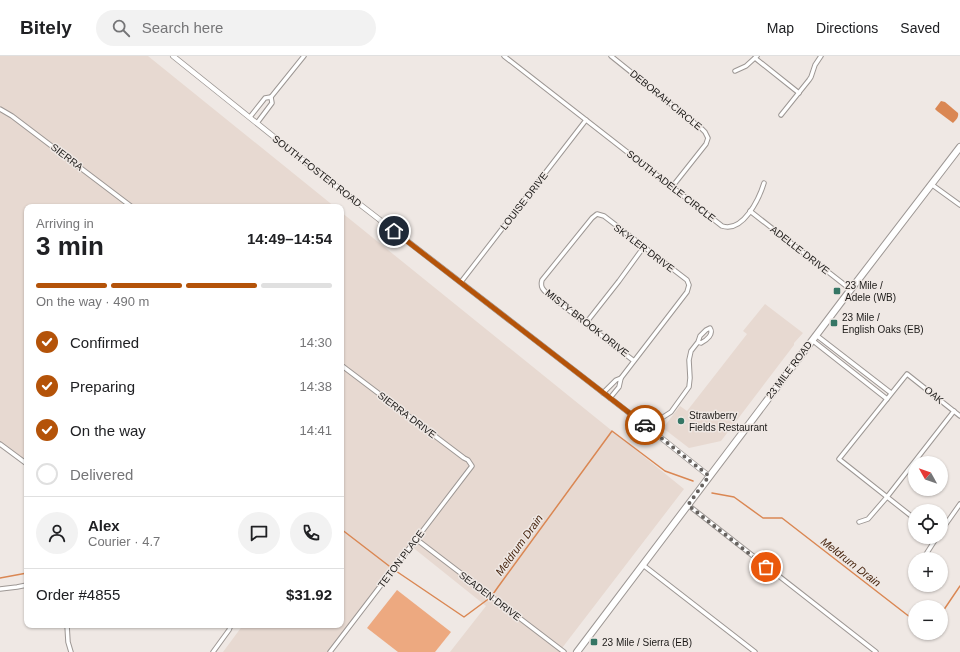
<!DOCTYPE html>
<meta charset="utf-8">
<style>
:root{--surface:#fff;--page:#f2f2f2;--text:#202124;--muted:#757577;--line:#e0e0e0;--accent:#b45309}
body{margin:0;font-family:Arial,sans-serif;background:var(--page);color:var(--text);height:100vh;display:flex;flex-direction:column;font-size:15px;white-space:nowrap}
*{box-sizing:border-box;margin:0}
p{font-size:13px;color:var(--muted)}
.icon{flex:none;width:22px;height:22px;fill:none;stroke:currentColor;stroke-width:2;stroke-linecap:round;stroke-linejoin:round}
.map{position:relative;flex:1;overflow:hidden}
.side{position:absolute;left:24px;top:148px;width:320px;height:424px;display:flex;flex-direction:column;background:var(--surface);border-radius:8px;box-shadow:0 1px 3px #0004}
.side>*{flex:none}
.needle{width:26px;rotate:310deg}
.controls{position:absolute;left:908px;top:400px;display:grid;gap:8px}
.controls a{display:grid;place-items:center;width:40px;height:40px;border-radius:50%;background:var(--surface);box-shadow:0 1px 3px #0004;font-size:20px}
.pin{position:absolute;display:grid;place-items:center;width:34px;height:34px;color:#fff;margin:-17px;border:2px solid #fff;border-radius:50%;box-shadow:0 1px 4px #0007}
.courier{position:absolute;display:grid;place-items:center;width:40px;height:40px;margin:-20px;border:3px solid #b45309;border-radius:50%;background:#fff;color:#222;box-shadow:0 1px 5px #0007}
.overview em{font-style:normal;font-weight:600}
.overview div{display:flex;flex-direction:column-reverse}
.overview{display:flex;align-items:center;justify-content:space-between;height:68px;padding:0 12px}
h1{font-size:26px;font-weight:600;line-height:30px}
.bar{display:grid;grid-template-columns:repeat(4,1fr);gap:6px 4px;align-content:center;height:48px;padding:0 12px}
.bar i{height:5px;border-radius:3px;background:var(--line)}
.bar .active{background:var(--accent)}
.bar p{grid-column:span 4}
.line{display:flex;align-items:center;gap:10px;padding:0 12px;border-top:1px solid var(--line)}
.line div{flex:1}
.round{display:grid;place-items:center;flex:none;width:42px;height:42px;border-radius:21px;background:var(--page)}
ol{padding:0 12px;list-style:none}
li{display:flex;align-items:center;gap:12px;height:44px}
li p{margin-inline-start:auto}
li .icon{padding:4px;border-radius:50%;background:var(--accent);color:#fff;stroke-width:4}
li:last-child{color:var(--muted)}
li i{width:22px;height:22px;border:2px solid var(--line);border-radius:50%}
header{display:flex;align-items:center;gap:24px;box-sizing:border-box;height:56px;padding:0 20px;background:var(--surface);border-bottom:1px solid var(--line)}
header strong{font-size:19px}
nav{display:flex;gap:22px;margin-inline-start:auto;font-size:14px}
.search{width:280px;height:36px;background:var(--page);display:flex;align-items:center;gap:10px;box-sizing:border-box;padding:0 14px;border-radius:22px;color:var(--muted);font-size:15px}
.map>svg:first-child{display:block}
.built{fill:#e7d9d1}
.green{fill:#eda980}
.water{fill:#da8753}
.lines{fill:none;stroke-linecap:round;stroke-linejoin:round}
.stream{stroke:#da8753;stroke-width:1.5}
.minor-casing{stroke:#9d9794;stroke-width:5.5}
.tertiary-casing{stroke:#9d9794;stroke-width:6}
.primary-casing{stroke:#9d9794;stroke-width:8}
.minor{stroke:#fff;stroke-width:3.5}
.tertiary{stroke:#fff;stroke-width:4.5}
.primary{stroke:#fff;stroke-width:6}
.done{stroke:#66625f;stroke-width:4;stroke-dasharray:0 7.2}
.route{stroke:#b45309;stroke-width:5}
.poi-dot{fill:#357665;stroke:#efe8e4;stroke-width:1.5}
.labels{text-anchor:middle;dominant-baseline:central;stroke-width:3;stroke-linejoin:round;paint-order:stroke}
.street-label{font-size:10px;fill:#1c1a18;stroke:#efe8e4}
.poi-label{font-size:10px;fill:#1c1a18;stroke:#efe8e4;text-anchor:start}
.water-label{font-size:11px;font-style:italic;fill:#492711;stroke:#efe8e4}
</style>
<header>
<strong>Bitely</strong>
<div class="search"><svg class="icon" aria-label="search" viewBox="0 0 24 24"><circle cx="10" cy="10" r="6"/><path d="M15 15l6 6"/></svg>Search here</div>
<nav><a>Map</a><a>Directions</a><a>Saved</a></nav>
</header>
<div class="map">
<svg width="960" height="596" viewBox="0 0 960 596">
<rect width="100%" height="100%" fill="#efe8e4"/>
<g class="built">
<polygon points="0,0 148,0 335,151 27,151 27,408 0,389"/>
<polygon points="341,156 684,433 559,596 450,596 486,550 411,490 329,596 223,596 243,569 341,569"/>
<polygon points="765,248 803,277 794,287 794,289 721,385 689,392 663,372 680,350 687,355 747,278 743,275"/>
</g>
<polygon class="green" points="397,534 451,576 435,596 398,596 367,572"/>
<path class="water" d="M941,45L945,46L958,57C959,61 956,64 953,67L937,55L935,53Z"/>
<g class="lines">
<g class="stream">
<polyline points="712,437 734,441 763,462 782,462 915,565"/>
<polyline points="341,473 393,513 464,561 491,541 498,531 612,375 665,415 693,425"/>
<polyline points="0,522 27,517"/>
<polyline points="941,558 960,530"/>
</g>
<defs>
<g id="minor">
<path d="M504,0L672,131L722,170C743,177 759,143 764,127"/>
<polyline points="611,0 702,73 705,76 708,82 706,88 672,131"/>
<polyline points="755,2 799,37"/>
<polyline points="735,15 746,10 757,0"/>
<polyline points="271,41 304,0"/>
<polyline points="0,53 12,60 132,151"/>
<polyline points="781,59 809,24 811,21 815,9 821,0"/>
<polyline points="250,61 265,42 271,41 272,47 257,67"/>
<polyline points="931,128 960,149"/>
<polyline points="750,155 850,233"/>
<polyline points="461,226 586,64"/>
<polyline points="586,267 619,225 643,192"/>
<polyline points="816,279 891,337"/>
<polyline points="812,284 887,343"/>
<path d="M621,322L687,236L689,229L687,224L604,160L597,158L592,162L542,224C540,231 543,234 548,238L634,305"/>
<polyline points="603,337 616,324 621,322 619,331 610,342"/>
<path d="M650,373L657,365L671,356L689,331L690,322L689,304L691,295L698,286L700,280L706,274L710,272C714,278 707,284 701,287L698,286"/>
<polyline points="0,388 27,408"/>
<polyline points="688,449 876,596"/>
<polyline points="915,463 839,403 907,318 960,360"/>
<polyline points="859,466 868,463 887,441 954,355"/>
<polyline points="941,475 960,448"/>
<polyline points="416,483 564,596"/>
<polyline points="923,503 937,481"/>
<polyline points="643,509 755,596"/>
<polyline points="0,533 17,531 27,529"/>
<polyline points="67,569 68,586 71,596"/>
<polyline points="213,596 229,574 231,569"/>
<polyline points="330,596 472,410 468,404 464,402 341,309"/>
</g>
<polyline id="tertiary" points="173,0 309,109 650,373 709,420"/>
<polyline id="primary" points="577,596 845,241 960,91"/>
</defs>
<use href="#minor" class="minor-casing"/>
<use href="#tertiary" class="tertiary-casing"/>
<use href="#primary" class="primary-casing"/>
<use href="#minor" class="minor"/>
<use href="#tertiary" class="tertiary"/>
<use href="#primary" class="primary"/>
</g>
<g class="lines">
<polyline class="done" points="645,369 709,420 688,449 766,511"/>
<polyline class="route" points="394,175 645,369"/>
</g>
<g class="poi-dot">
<rect x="833" y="231" width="8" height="8" rx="2"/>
<rect x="830" y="263" width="8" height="8" rx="2"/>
<circle cx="681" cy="365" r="4"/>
<rect x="590" y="582" width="8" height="8" rx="2"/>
</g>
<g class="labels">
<g class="street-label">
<text transform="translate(666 44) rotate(39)">DEBORAH CIRCLE</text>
<text transform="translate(67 101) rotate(37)">SIERRA</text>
<text transform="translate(317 115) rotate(38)">SOUTH FOSTER ROAD</text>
<text transform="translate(671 130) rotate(38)">SOUTH ADELE CIRCLE</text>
<text transform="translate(524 145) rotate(-52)">LOUISE DRIVE</text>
<text transform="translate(644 192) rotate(37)">SKYLER DRIVE</text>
<text transform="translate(800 194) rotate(38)">ADELLE DRIVE</text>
<text transform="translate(587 267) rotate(38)">MISTY BROOK DRIVE</text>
<text transform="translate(789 314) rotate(-53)">23 MILE ROAD</text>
<text transform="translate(934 339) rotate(39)">OAK</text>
<text transform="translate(407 359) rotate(37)">SIERRA DRIVE</text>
<text transform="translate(401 503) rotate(-53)">TETON PLACE</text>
<text transform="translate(490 540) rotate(37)">SEADEN DRIVE</text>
</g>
<g class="poi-label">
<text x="845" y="229">23 Mile /<tspan x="845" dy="12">Adele (WB)</tspan></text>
<text x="842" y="261">23 Mile /<tspan x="842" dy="12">English Oaks (EB)</tspan></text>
<text x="689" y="359">Strawberry<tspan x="689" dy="12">Fields Restaurant</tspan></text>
<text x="602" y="586">23 Mile / Sierra (EB)</text>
</g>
<g class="water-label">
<text transform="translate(519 489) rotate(-54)">Meldrum Drain</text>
<text transform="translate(851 506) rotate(38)">Meldrum Drain</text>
</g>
</g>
</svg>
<div class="controls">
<a><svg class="needle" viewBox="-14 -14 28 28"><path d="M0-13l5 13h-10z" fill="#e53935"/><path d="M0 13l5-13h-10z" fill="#757577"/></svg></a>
<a><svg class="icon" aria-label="locate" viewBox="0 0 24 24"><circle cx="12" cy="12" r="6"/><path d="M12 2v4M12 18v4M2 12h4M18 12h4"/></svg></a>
<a>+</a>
<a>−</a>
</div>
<div class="pin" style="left:766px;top:511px;background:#ea580c"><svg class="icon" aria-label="bag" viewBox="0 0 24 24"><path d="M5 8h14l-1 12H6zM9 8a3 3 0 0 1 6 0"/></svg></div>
<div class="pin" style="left:394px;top:175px;background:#1f2937"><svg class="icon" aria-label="home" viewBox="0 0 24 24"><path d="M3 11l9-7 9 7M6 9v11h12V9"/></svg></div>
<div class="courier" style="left:645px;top:369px"><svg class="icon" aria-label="car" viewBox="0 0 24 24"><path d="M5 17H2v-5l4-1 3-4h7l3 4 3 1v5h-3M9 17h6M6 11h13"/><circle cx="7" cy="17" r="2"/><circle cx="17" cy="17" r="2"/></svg></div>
<section class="side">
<div class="overview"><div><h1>3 min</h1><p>Arriving in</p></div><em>14:49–14:54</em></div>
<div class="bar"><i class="active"></i><i class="active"></i><i class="active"></i><i></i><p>On the way · 490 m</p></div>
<ol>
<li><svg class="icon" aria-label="check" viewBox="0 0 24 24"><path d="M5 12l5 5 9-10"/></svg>Confirmed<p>14:30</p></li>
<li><svg class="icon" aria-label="check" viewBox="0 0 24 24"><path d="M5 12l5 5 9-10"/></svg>Preparing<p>14:38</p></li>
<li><svg class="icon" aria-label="check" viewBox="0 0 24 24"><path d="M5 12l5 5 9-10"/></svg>On the way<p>14:41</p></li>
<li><i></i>Delivered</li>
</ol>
<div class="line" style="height:72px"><a class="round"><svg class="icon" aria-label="person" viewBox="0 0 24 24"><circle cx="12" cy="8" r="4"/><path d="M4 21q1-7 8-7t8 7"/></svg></a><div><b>Alex</b><p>Courier · 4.7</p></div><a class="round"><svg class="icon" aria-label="chat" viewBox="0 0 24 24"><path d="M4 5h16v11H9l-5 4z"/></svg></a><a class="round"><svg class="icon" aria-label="phone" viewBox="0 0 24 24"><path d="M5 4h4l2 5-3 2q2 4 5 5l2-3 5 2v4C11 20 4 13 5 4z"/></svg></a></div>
<div class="line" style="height:52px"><div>Order #4855</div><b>$31.92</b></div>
</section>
</div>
